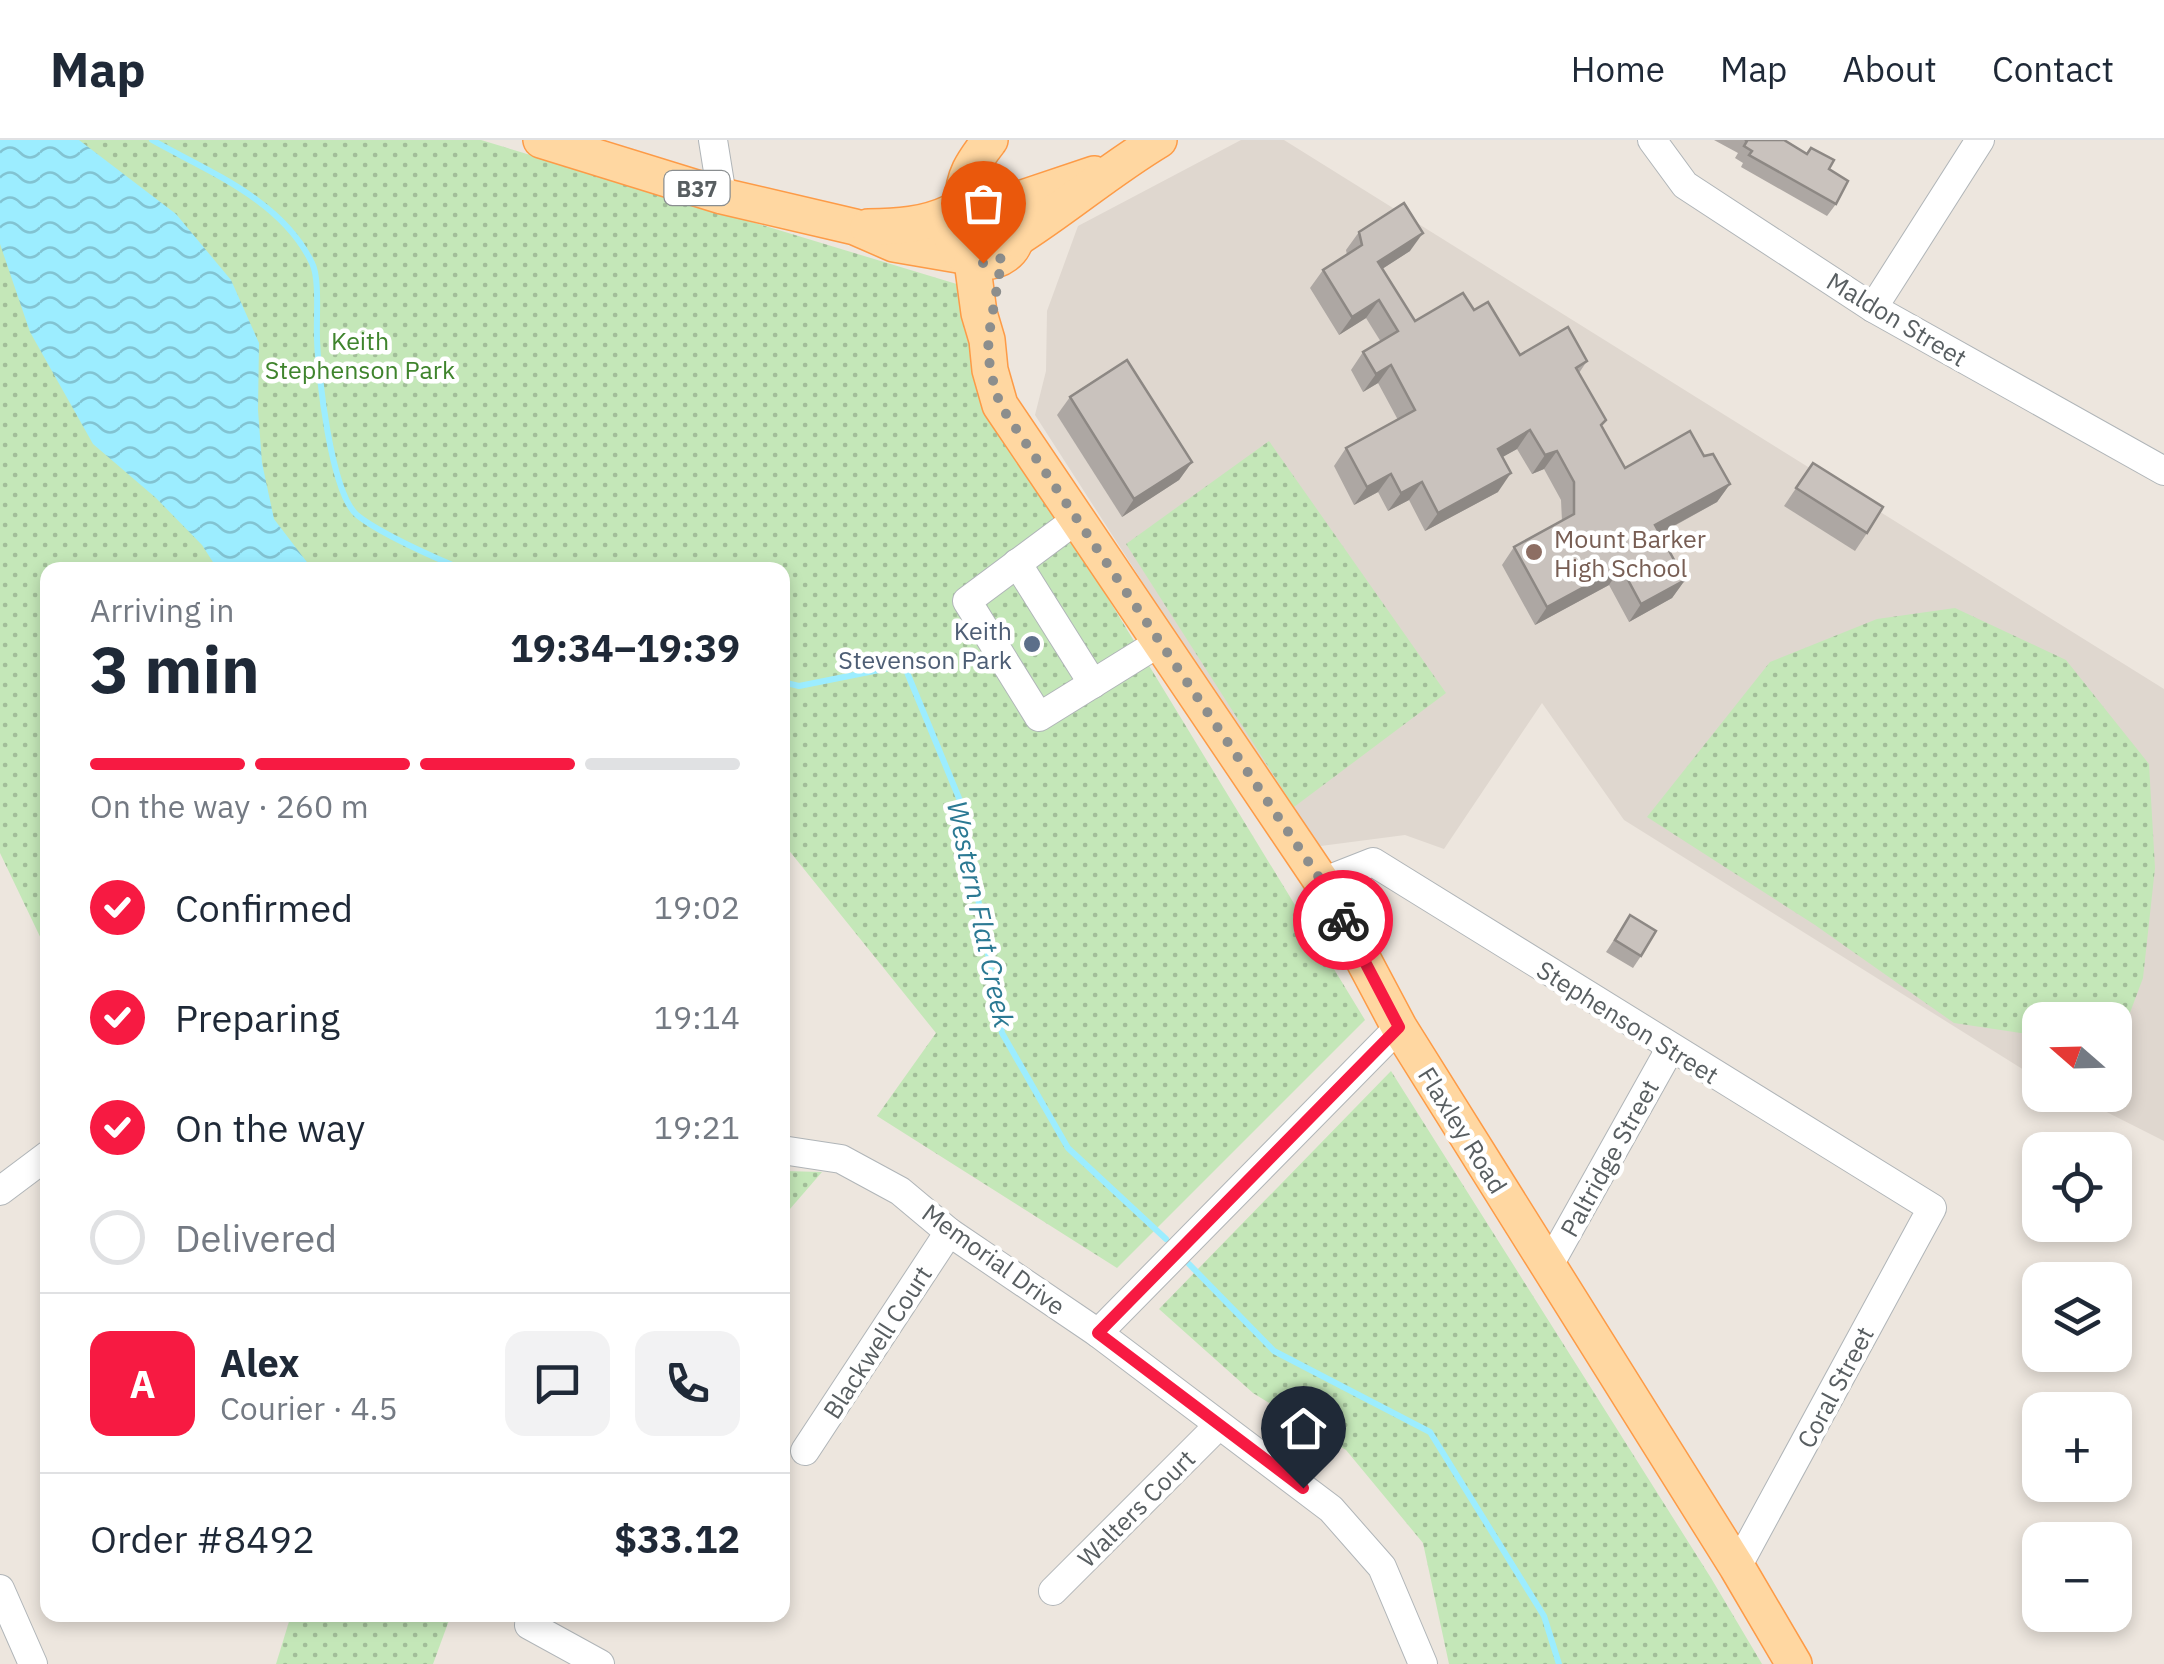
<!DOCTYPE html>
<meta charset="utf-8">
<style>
:root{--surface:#fff;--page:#f2f2f3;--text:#1f2937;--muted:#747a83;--line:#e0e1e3;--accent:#f71a42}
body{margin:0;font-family:"IBM Plex Sans",sans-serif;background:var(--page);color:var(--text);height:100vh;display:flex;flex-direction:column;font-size:38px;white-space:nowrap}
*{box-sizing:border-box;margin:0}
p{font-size:32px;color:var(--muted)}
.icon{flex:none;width:55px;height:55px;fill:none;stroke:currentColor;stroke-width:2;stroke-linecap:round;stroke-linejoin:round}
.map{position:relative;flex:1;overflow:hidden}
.side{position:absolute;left:40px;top:422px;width:750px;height:1060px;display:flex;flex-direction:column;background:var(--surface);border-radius:20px;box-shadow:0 5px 15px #0003}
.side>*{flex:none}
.needle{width:65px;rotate:290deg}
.buttons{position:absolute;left:2022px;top:862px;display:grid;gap:20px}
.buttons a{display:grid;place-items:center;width:110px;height:110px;border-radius:20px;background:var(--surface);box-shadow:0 5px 15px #0003;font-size:50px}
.pin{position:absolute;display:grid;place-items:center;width:85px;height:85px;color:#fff;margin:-102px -42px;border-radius:50% 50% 50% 0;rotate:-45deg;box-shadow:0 0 10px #0007}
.pin .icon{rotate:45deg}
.courier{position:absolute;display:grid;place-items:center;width:100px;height:100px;margin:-50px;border:8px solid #f71a42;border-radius:50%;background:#fff;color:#222;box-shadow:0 2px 12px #0007}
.overview em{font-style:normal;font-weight:800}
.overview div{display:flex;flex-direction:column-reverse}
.overview{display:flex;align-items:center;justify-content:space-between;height:170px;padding:0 50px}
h1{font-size:65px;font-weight:800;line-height:75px}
.bar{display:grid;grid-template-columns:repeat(4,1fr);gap:15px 10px;align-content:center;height:120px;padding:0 50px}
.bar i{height:12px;border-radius:8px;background:var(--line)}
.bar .on{background:var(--accent)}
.bar p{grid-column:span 4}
.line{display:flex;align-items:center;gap:25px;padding:0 50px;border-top:2px solid var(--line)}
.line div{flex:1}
.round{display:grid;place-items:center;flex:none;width:105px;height:105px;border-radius:20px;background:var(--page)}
ol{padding:0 50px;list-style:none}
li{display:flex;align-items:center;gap:30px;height:110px}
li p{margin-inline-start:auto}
li .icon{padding:10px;border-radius:50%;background:var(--accent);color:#fff;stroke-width:4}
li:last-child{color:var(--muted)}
li i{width:55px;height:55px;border:5px solid var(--line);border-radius:50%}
header{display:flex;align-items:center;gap:60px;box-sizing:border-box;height:140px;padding:0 50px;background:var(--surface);border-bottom:2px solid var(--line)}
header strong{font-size:48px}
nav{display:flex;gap:55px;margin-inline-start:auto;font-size:35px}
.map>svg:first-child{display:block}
.education{fill:#dfd7cf}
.grass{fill:url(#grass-dots)}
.water{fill:url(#water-waves)}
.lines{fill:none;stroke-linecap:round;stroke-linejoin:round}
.stream{stroke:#9cedff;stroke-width:6}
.minor-casing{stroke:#b0b5b8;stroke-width:30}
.major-casing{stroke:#fd9b47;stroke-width:38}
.minor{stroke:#fff;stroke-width:28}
.major{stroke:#ffd7a1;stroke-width:35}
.wall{fill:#ada7a3}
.shaded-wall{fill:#8d8884}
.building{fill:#c9c2bd;stroke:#8d8884;stroke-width:2.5}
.done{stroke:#8c8e8d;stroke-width:10;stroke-dasharray:0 18}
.route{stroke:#f71a42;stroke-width:12}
.education-dot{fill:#8d6e63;stroke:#fff;stroke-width:4}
.service-dot{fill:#5c6f8a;stroke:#fff;stroke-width:4}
.labels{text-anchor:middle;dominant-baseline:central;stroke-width:9;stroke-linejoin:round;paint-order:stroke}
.shield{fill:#fff;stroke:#8a8e90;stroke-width:2.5}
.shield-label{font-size:22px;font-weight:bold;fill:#585e61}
.street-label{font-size:25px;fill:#585e61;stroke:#fff}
.park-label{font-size:25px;fill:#3f842d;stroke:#fff}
.education-label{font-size:25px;fill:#785e54;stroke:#fff;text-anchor:start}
.service-label{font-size:25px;fill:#4e5e75;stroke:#fff;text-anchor:end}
.water-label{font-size:28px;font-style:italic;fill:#2b7993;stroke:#fff}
</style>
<header>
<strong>Map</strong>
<nav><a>Home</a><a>Map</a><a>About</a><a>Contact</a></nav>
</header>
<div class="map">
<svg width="2164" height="1524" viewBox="0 0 2164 1524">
<defs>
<pattern id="grass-dots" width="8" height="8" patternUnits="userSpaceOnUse" patternTransform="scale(2.5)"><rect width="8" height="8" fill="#c4e7b8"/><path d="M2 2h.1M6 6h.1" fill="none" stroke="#a2be99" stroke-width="1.8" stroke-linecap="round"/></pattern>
<pattern id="water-waves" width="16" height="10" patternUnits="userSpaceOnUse" patternTransform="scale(2.5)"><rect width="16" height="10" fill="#9cedff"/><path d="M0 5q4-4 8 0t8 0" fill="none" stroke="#82c3d2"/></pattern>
</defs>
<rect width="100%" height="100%" fill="#ede6de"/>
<polygon class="education" points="1241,0 1284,0 2164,549 2164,1001 2073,955 2115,955 2115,880 2040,880 2040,939 2032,935 1624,680 1542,563 1444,709 1405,695 1313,707 1035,275 1046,231 1047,171 1078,86"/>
<g class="grass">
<polygon points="0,0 481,0 960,145 978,245 1365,880 1117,1128 877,976 936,893 783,703 782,430 48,430 48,802 44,805 0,713"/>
<polygon points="1269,301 1446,553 1294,667 1126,404"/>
<polygon points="1955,468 2066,520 2149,624 2155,728 2143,838 2128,878 2115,881 2040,880 2040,896 1954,883 1815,785 1647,677 1770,522 1877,479"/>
<polygon points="1391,931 1711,1438 1762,1524 1449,1524 1423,1403 1346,1310 1253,1253 1159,1169"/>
<polygon points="783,1031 822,1032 783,1077 782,1031"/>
<polygon points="291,1475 451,1475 433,1524 276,1524"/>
</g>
<polygon class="water" points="0,0 79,0 176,74 231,140 259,203 258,270 262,323 274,379 313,430 218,430 202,405 156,358 93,304 30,192 0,104"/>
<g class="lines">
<g class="stream">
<path d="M152,0C209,32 282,60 312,123C320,138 316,180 317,199C318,234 331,353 357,375C379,393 437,419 465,430"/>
<polyline points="782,542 799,546 904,525 961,663 1002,893 1068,1008 1166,1099"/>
<polyline points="1189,1124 1274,1211 1430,1292 1544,1476 1559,1524"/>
</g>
<defs>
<g id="minor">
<polyline points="713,0 722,56"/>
<polyline points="1652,0 1685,45 1873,168 2164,331"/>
<polyline points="1873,168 1980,0"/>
<polyline points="1077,379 967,461 1039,577 1160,502"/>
<polyline points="1017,423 1093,544"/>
<polyline points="1322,742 1373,722 1932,1068 1737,1427"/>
<polyline points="782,1010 841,1019 900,1051 949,1092 1098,1193 1331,1369 1382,1427 1423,1524"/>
<polyline points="0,1051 48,1015"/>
<polyline points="1548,1127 1670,909"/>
<polyline points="1098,1193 1399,887"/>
<polyline points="805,1311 949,1092"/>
<polyline points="0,1449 33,1524"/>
<polyline points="1053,1451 1218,1286"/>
<polyline points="529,1485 600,1524"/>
</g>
<g id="major">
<polyline points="541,0 722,56 855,87 894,104 964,116"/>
<path d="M963,64C962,36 974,21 990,0"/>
<polyline points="1005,64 1094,34"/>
<path d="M868,87C897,87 925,85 952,72C961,68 968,58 978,57C989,55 1000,59 1007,66C1014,72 1016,79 1017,87C1020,139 931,131 956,71"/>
<path d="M1016,99C1065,68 1109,30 1159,0"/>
<polyline points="972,121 979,173 987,200 990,230 1000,265 1322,742 1399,887 1737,1427 1794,1524"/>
</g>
</defs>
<use href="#minor" class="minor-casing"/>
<use href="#major" class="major-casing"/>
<use href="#minor" class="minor"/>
<use href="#major" class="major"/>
</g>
<g class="wall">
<polygon points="1714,0 1784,0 1829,29 1836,64 1827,76 1741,27 1743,23 1735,18 1738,13"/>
<polygon points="1359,92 1410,111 1382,129 1415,181 1474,170 1520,215 1587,221 1579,233 1602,286 1625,328 1704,316 1730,344 1717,362 1660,394 1685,440 1672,458 1629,482 1609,445 1535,485 1502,425 1514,407 1562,381 1561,360 1544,329 1532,334 1517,309 1502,317 1498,352 1425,391 1409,360 1388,371 1378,352 1354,365 1334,326 1346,308 1398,280 1378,243 1363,252 1351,230 1363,212 1381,202 1366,178 1339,195 1310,148 1323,130 1347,115 1346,110"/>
<polygon points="1070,257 1192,322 1179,340 1122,377 1057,275"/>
<polygon points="1813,323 1867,393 1855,411 1784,366"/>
<polygon points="1630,775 1641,816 1633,828 1606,812"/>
</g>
<g class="shaded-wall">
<polygon points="1423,93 1410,111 1365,140 1378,122"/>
<polygon points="1379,160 1366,178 1339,195 1352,177"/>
<polygon points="1391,225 1378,243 1363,252 1376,234"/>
<polygon points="1530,290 1517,309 1485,327 1498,309"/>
<polygon points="1557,311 1544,329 1532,334 1545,315"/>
<polygon points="1192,322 1179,340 1122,377 1134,359"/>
<polygon points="1511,333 1498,352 1425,391 1438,373"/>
<polygon points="1391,334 1378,352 1354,365 1367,347"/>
<polygon points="1422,342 1409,360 1388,371 1401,353"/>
<polygon points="1730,344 1717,362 1642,403 1655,385"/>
<polygon points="1621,427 1609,445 1535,485 1547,467"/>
<polygon points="1685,440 1672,458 1629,482 1641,464"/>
</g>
<g class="building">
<polygon points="1745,0 1784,0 1807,14 1811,8 1834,20 1829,29 1848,41 1836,64 1749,15 1752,11 1744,6 1747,1"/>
<polygon points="1404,63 1423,93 1378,122 1415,181 1463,153 1474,170 1488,162 1520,215 1568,187 1587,221 1576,228 1606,280 1601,285 1625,328 1690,291 1704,316 1713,314 1730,344 1655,385 1685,440 1641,464 1621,427 1547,467 1514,407 1574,374 1574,342 1557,311 1545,315 1530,290 1498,309 1511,333 1438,373 1422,342 1401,353 1391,334 1367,347 1346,308 1415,270 1391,225 1376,234 1363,212 1398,191 1379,160 1352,177 1323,130 1362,105 1359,92"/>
<polygon points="1127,220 1192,322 1134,359 1070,257"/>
<polygon points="1813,323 1883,367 1867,393 1796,348"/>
<polygon points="1630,775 1656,791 1641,816 1615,800"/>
</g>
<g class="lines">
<polyline class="done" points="983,123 1002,118 988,200 990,230 1000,265 1322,742 1343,780"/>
<polyline class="route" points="1303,1348 1098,1193 1399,887 1343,780"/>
</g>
<circle class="education-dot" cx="1534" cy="412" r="10"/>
<circle class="service-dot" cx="1032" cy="504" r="10"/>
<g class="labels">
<rect class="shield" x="664.5" y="31" width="65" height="34" rx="8"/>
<g class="shield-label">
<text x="697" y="48">B37</text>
</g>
<g class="street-label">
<text transform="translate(1897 179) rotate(31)">Maldon Street</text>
<text transform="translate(1628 882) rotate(32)">Stephenson Street</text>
<text transform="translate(1463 990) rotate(58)">Flaxley Road</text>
<text transform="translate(1609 1018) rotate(-61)">Paltridge Street</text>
<text transform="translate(994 1119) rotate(36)">Memorial Drive</text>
<text transform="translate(877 1202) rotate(-57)">Blackwell Court</text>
<text transform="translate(1835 1247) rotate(-62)">Coral Street</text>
<text transform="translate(1136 1368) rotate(-45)">Walters Court</text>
</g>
<g class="park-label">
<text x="360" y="200">Keith<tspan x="360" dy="29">Stephenson Park</tspan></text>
</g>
<g class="education-label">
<text x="1554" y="398">Mount Barker<tspan x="1554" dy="29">High School</tspan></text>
</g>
<g class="service-label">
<text x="1012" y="490">Keith<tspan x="1012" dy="29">Stevenson Park</tspan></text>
</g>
<g class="water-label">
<text transform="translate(981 774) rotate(78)">Western Flat Creek</text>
</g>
</g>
</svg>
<div class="buttons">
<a><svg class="needle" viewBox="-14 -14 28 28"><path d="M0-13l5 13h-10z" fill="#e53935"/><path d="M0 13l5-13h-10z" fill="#747a83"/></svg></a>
<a><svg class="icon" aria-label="locate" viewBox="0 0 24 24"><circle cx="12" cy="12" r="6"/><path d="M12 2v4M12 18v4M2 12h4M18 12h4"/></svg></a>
<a><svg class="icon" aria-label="layers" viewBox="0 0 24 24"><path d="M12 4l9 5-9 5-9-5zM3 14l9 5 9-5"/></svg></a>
<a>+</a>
<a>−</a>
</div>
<div class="pin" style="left:983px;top:123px;background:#ea580c"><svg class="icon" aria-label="bag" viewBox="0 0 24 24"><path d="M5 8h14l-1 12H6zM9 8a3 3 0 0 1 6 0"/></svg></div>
<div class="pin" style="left:1303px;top:1348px;background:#1f2937"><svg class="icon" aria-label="home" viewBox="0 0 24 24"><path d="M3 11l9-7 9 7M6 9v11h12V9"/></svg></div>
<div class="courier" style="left:1343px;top:780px"><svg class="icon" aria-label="bike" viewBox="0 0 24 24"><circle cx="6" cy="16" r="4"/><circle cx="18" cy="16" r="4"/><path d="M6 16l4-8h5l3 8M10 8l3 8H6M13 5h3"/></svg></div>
<section class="side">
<div class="overview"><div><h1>3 min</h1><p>Arriving in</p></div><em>19:34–19:39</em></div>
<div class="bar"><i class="on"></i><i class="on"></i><i class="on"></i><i></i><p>On the way · 260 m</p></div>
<ol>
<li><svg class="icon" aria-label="check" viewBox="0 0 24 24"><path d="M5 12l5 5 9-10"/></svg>Confirmed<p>19:02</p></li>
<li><svg class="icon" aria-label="check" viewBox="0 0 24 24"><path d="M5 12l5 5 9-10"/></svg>Preparing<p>19:14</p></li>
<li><svg class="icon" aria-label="check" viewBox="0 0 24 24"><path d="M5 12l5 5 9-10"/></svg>On the way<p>19:21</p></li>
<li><i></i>Delivered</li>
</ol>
<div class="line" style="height:180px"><b class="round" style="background:var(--accent);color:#fff">A</b><div><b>Alex</b><p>Courier · 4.5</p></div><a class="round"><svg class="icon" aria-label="chat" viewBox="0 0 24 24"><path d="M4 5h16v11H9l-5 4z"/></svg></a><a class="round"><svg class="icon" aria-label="phone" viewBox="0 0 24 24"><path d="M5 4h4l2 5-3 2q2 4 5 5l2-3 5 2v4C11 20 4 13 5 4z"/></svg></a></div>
<div class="line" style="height:130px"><div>Order #8492</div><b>$33.12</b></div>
</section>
</div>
